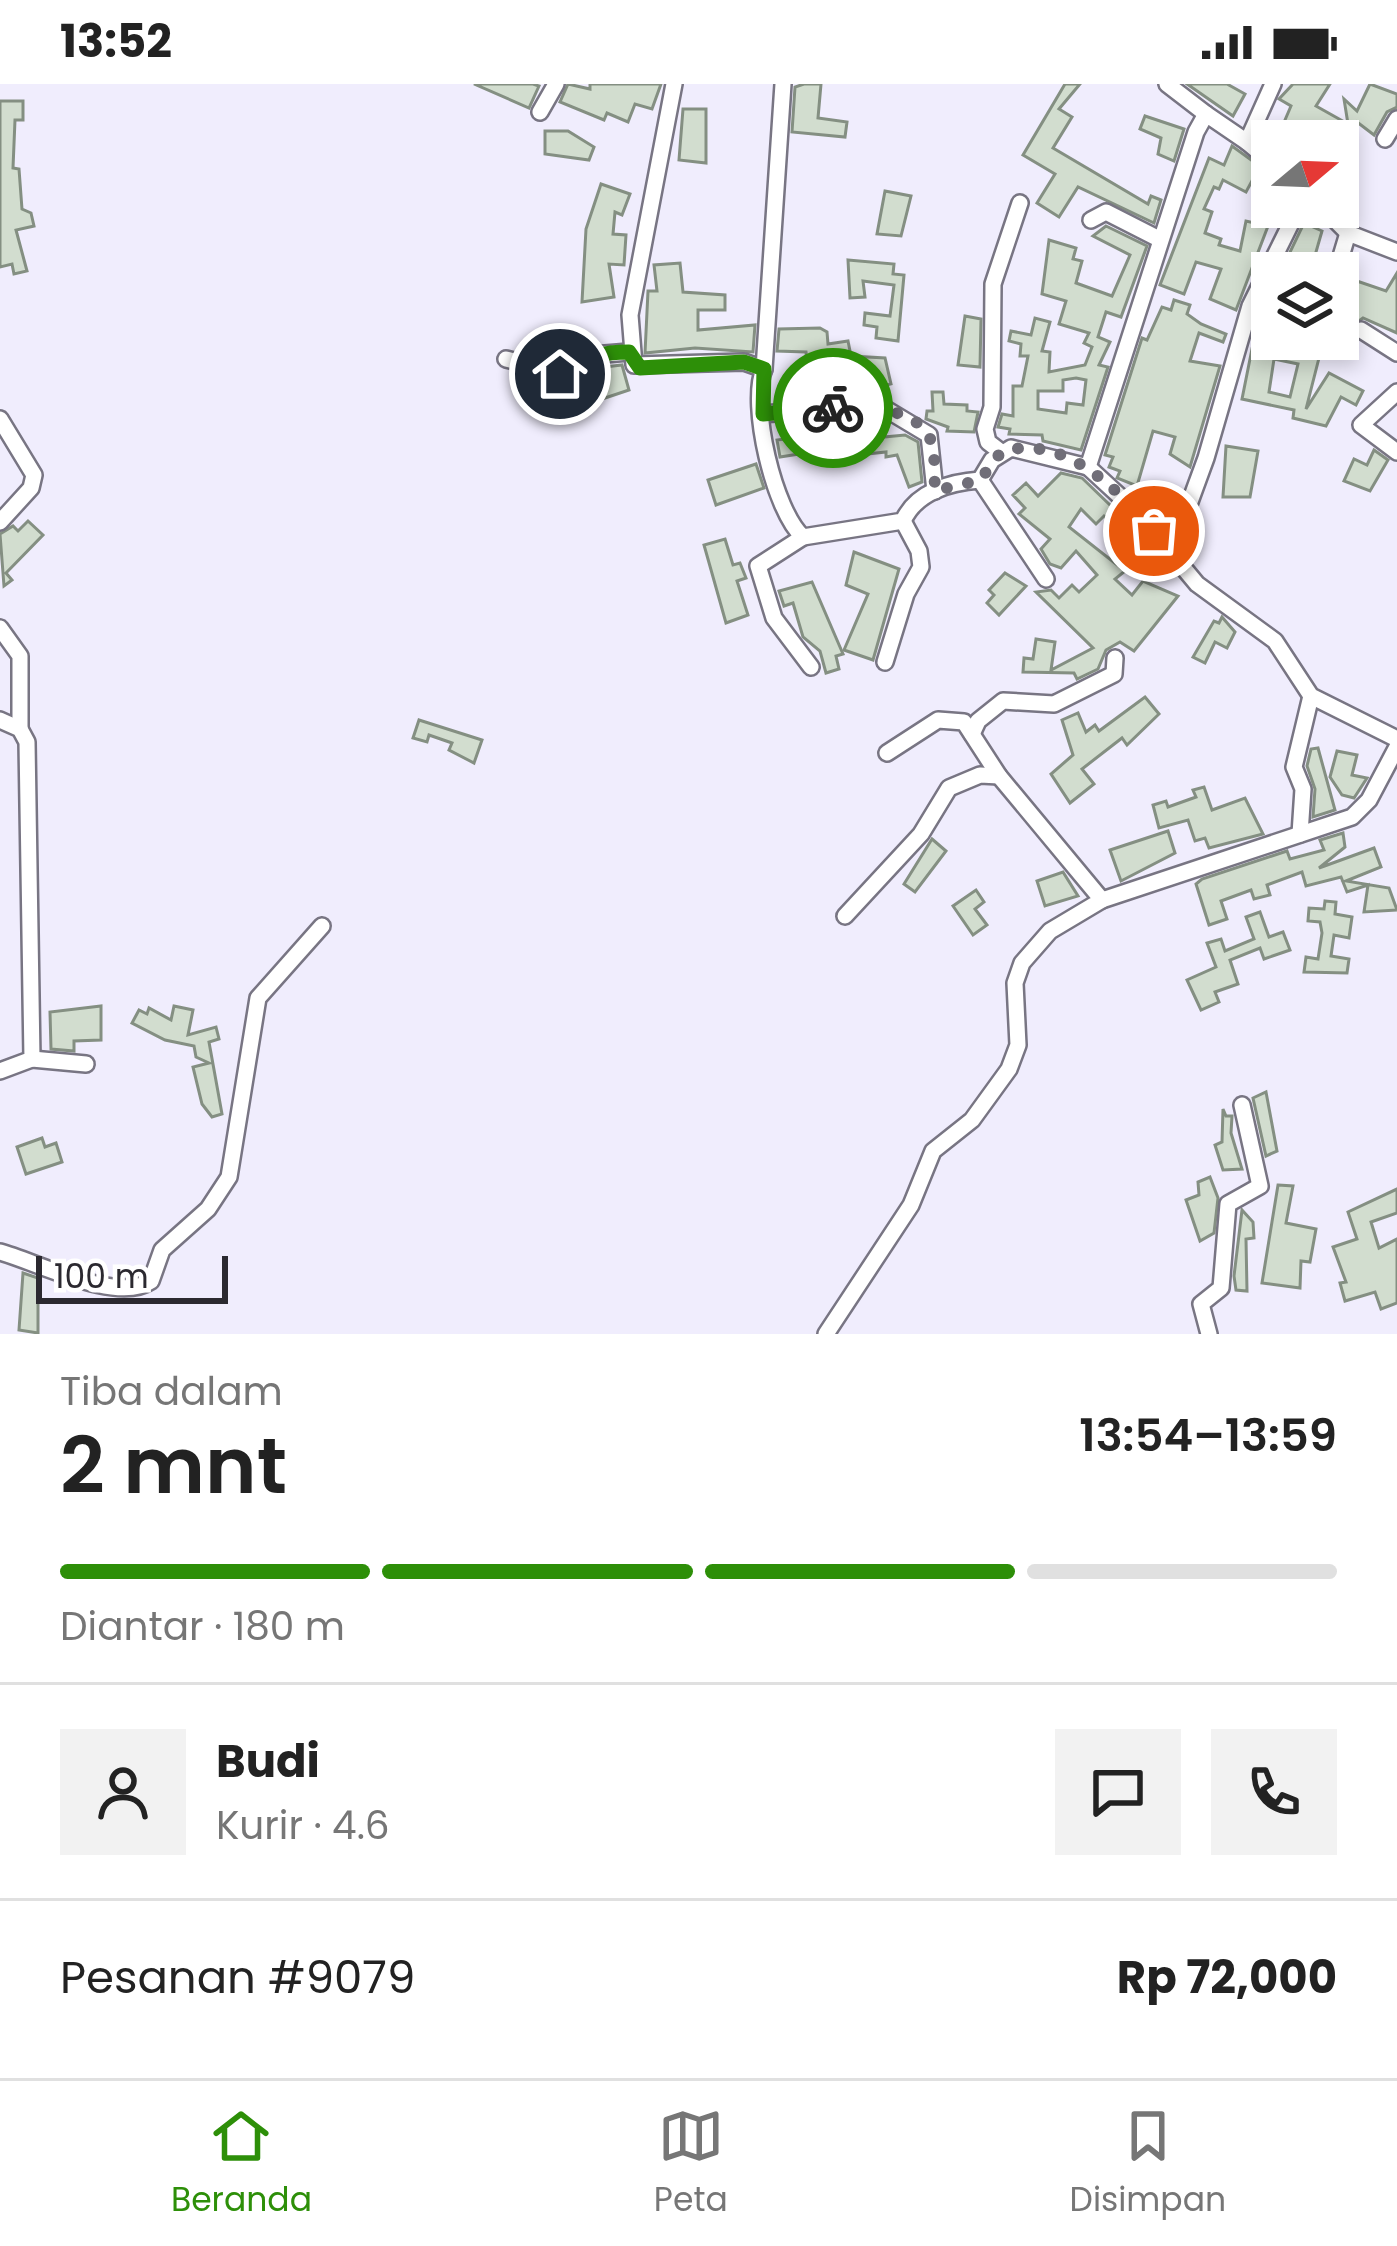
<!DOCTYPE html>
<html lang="id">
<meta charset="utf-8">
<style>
:root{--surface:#fff;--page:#f2f2f2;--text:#222;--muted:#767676;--line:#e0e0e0;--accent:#2d8f08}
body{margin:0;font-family:Poppins,sans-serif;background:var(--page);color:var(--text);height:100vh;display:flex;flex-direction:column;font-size:45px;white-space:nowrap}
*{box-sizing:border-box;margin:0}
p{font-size:39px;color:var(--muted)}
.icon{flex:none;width:66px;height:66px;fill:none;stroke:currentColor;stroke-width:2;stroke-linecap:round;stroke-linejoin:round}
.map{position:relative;height:1250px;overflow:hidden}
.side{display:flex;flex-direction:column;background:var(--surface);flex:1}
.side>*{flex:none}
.needle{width:78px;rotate:71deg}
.buttons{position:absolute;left:1251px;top:36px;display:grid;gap:24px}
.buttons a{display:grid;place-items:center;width:108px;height:108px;border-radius:0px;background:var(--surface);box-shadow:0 6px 18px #0003;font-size:60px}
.scale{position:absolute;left:36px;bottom:30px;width:192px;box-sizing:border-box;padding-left:12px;border:6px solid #2b2930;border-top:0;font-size:33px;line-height:42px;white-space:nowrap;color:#2b2930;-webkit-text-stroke:9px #fff;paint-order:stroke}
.pin{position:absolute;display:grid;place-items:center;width:102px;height:102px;color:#fff;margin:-51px;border:6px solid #fff;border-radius:50%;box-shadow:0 3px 12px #0007}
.courier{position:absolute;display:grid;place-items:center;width:120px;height:120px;margin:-60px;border:9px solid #2d8f08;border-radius:50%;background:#fff;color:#222;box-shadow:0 3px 15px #0007}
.overview em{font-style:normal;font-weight:600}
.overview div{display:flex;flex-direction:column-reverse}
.overview{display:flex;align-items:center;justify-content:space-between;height:204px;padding:0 60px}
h1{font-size:78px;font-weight:600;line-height:90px}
.bar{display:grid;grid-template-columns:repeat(4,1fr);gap:18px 12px;align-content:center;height:144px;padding:0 60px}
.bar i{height:15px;border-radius:9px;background:var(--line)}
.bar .current{background:var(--accent)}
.bar p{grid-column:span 4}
.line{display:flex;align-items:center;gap:30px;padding:0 60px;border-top:3px solid var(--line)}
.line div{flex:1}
.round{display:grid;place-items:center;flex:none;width:126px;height:126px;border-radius:0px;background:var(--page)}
.status{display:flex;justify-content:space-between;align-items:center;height:84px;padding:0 60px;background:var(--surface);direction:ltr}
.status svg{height:33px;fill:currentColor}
.tab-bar{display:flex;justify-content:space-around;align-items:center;height:168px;border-top:3px solid var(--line);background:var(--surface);font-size:33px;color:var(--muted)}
.tab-bar a{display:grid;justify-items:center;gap:6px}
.tab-bar .current{color:var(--accent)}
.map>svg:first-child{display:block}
.building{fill:#d2ddcf;stroke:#848f82;stroke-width:3;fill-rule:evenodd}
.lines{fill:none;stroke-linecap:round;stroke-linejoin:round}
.minor-casing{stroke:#787583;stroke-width:20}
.minor{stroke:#fff;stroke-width:15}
.done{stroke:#706e78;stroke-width:12;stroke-dasharray:0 21.6}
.route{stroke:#2d8f08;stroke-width:15}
</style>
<div class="status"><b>13:52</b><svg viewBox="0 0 49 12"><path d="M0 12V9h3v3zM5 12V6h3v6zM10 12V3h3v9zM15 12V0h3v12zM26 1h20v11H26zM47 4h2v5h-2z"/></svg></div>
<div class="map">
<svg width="1397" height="1250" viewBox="0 0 1397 1250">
<rect width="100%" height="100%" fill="#f0edfd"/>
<g class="building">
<polygon points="474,0 533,0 539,2 529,24"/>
<polygon points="568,0 590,5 590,0 661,0 652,25 635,20 628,38 607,29 604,36 560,18"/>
<polygon points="804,0 821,0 818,34 847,38 845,53 792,48 795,3"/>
<polygon points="1065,0 1080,0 1059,25 1072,33 1053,64 1148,120 1151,112 1161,116 1154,139 1078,103 1059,133 1037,119 1055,90 1023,71"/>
<polygon points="1187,0 1227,0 1245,10 1233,32"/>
<polygon points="1293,0 1330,0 1316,22 1348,40 1344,15 1357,27 1370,0 1397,10 1397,23 1387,28 1374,51 1357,38 1347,54 1326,40 1316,57 1276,57 1291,22 1279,15"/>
<polygon points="0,17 23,17 23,36 15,36 13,84 19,85 22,125 31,129 34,142 16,146 27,187 14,190 12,180 0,183"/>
<polygon points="683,25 706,25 706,79 679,76"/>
<polygon points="1145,32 1184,45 1174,77 1158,70 1161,54 1140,45"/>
<polygon points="545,47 568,47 594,63 589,76 545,70"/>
<polygon points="1232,62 1272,91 1272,105 1253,95 1246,108 1223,96 1219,105 1214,103 1204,125 1212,128 1205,149 1221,155 1219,161 1240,167 1246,137 1268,142 1236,226 1210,215 1221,185 1196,178 1184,210 1160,201 1209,74 1224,81"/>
<polygon points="601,100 630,110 622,131 615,128 613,150 626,151 624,181 609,180 614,213 582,218 586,145"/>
<polygon points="885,107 911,112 901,152 877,150"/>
<polygon points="1304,139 1322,147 1310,189 1280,189"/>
<path d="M1106,142L1147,162L1121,233L1106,228L1098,253L1110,258L1099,281L1108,283L1081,366L1043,357L1042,351L1009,350L1010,345L998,343L1002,330L1013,332V302H1022L1028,272H1020L1021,260L1009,257L1011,247L1031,251L1035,234L1050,238L1042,267L1050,268L1049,288L1085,281L1092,263L1084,259L1089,249L1059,240L1066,217L1042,210L1049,156L1076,164L1073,175L1082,177L1076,199L1112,212L1130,171L1093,152ZM1076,294L1086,296L1083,321L1067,319L1066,329L1038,325V307H1063V296Z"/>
<polygon points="848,176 894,180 893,190 904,191 898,257 876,254 877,243 864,241 865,229 890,232 894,201 863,197 865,213 850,214"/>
<polygon points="680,179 683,208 725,211 725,226 698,226 698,246 755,241 753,268 695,264 645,269 648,207 657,207 654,181"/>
<polygon points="1397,189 1397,249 1363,234 1349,244 1338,241 1338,201 1348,194 1386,207"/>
<polygon points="1174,216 1190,221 1187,230 1201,240 1226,250 1223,258 1199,249 1190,277 1220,282 1190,383 1170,370 1175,353 1153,347 1137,402 1117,394 1120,387 1109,383 1113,373 1105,371 1142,254 1147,256 1162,223 1171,226"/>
<polygon points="965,232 981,235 980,283 958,281"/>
<polygon points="820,244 827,248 828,260 848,257 851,272 885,274 891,300 840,312 837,298 809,301 806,268 777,267 779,245"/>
<path d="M1255,250L1321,266L1306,325L1329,289L1363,307L1356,321L1341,313L1326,342L1293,334L1294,326L1242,315ZM1274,275L1298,280L1290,313L1269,308Z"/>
<polygon points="622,281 629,306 605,314 596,284"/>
<polygon points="932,308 943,308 944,320 967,321 967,327 978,328 974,348 947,347 948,343 926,335 927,327 933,327"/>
<polygon points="871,335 873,354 905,351 918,358 922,398 909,403 897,371 886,373 886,368 838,373 837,364 780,373 777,356 809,352 806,339 830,337 832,350 860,346 859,337"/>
<polygon points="1226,362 1258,367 1250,413 1223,413"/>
<polygon points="1374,366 1388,376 1370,407 1344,397 1354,375 1367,381"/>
<polygon points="756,380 764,404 716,421 708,396"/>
<polygon points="1061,389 1082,394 1138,448 1124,469 1111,455 1120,447 1104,432 1096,440 1081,425 1069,443 1125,487 1115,495 1132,511 1143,497 1178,512 1134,567 1120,558 1106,566 1098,585 1077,595 1074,589 1023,588 1024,574 1033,575 1036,555 1055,558 1051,586 1093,564 1036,508 1051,506 1059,514 1072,501 1079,508 1097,491 1076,467 1061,484 1050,480 1041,465 1050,455 1019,430 1025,424 1013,411 1026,399 1038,412"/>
<polygon points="28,437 43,451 6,489 12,496 4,502 0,450 13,442 18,447"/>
<polygon points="725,455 733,481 740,479 746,494 737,497 748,531 726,539 704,461"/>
<polygon points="854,468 899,485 873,576 844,566 868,510 846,501"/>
<polygon points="1005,489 1026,502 999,531 987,519 994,511 989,506"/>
<polygon points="812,498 843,570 836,572 839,585 826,589 820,567 803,553 793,519 784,522 779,507"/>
<polygon points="1222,533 1235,548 1227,564 1215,558 1205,579 1193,573 1214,537 1219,539"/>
<polygon points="1145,613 1159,630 1127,661 1122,654 1082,685 1094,700 1070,719 1051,690 1073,671 1062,636 1078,629 1086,648 1095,641 1099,647"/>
<polygon points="419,636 482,656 474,679 449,666 452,659 429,651 427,658 413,654"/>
<polygon points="1318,664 1335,726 1313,733 1315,705 1307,682 1311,665"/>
<polygon points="1337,667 1357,671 1352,691 1367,694 1354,714 1342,711 1330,693"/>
<polygon points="1204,703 1212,726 1245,714 1263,750 1209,764 1205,754 1195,757 1188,736 1159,744 1153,721 1166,717 1168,723 1196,713 1193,706"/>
<polygon points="1168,747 1175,769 1121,797 1110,766"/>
<polygon points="1343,749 1345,763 1319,784 1374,764 1381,783 1346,797 1389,804 1397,826 1364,828 1368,801 1347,808 1341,793 1306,802 1302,788 1267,801 1270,811 1254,815 1251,806 1221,817 1227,835 1209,841 1196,800 1202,795 1287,767 1290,775 1324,766 1320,756"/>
<polygon points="932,755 946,767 915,808 904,800"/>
<polygon points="1063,788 1078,812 1045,822 1037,797"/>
<polygon points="976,806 984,818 975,825 987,841 973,851 953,822"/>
<polygon points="1325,817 1336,818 1335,830 1352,833 1349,854 1334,851 1331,872 1349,875 1347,889 1304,888 1306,873 1318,875 1322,849 1320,838 1308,837 1309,824 1324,825"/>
<polygon points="1260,828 1269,853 1283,848 1290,866 1264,875 1260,864 1230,876 1238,900 1215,908 1219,918 1201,926 1187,896 1216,883 1207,859 1221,855 1225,867 1254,855 1246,833"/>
<polygon points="101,922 101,956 74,957 74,967 51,965 50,928"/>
<polygon points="174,922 193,926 188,951 216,943 219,955 209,958 222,1030 212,1033 202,1020 193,983 209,979 196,973 194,962 165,956 132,939 139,926 147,930 149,924 171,936"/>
<polygon points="1266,1008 1277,1067 1266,1072 1253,1014"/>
<polygon points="1223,1025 1226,1032 1232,1032 1231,1049 1242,1085 1223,1086 1215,1061 1222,1058"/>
<polygon points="42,1054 45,1063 56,1059 62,1078 26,1090 17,1063"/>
<polygon points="1210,1093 1218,1114 1214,1149 1200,1157 1186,1116 1199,1111 1198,1098"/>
<polygon points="1278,1101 1293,1102 1286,1139 1316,1145 1310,1178 1301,1177 1300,1204 1262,1199"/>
<polygon points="1397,1105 1397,1129 1371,1138 1379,1164 1397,1155 1397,1219 1381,1225 1375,1208 1345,1217 1340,1199 1346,1198 1333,1163 1357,1155 1348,1128"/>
<polygon points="1242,1126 1253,1138 1254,1154 1246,1155 1247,1207 1236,1206 1234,1192"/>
<polygon points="23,1189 38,1194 38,1249 19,1246"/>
</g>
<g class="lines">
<defs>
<g id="minor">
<path d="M674,0L630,231L634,281L744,278L764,285C749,320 774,427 803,453L903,437C916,408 950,398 980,396L1046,495"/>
<polyline points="1167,0 1206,30"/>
<polyline points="540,28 556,0"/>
<polyline points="1385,55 1397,35"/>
<polyline points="1272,79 1247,58 1273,0"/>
<polyline points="1322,123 1348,149 1397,168"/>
<polyline points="1091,136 1106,128 1159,155"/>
<polyline points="1336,189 1348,149"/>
<polyline points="1361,246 1397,269"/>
<polyline points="506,275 569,291 593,271 629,268"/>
<polyline points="764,285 783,0"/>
<polyline points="1397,308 1361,341 1397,368"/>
<polyline points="762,330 879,321 929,351 935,407"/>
<polyline points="0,335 34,391 31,404 0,438"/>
<polyline points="1001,368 988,358 985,345 992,323 993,200 1020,119"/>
<polyline points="1088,383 1137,428 1197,500 1275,557 1311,612 1397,655"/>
<polyline points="980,396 992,376 1011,364 1088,383 1196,48 1206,30 1247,58"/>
<polyline points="803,453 758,482 774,534 811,583"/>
<polyline points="1172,467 1206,374 1250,222 1299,123"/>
<polyline points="0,544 20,572 20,645"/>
<polyline points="885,578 906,510 921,483 919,467 903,437"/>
<polyline points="0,636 20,645 27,658 32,975 0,987"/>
<polyline points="972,650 978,637 1003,617 1054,620 1114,590 1115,574"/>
<polyline points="1300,750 1303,705 1294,683 1311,612"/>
<polyline points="1102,816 1352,733 1369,716 1397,663"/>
<polyline points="845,832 921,750 949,704 980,691 999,692"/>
<polyline points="32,975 86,980"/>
<path d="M0,1168C37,1178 117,1220 151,1197L162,1166L208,1125L229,1093L258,914L322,842"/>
<polyline points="826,1250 911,1121 933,1067 972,1036 1009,985 1018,961 1015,899 1022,879 1050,847 1102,816 999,692 964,638 938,636 887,669"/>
<polyline points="1209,1250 1201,1220 1221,1204 1228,1120 1260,1102 1242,1021"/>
</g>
</defs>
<use href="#minor" class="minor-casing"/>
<use href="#minor" class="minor"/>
</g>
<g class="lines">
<path class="done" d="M833,324C861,321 919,323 931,357C936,371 934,391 935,407L980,396L1001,368C1063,348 1118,406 1154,447"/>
<path class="route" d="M560,290H575C591,271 603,268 629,268L640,284L744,278L764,285L763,330L833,324"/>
</g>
</svg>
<div class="buttons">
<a><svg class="needle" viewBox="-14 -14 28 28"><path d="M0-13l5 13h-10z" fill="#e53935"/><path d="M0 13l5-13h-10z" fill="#767676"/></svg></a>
<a><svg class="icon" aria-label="layers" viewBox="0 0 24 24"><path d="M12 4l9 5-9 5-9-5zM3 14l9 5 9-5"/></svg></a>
</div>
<div class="scale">100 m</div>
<div class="pin" style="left:1154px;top:447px;background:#ea580c"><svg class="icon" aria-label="bag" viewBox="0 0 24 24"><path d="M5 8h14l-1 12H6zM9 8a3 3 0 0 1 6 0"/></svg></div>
<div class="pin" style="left:560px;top:290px;background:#1f2937"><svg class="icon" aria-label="home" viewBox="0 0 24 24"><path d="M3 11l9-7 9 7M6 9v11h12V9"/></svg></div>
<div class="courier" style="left:833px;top:324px"><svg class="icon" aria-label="bike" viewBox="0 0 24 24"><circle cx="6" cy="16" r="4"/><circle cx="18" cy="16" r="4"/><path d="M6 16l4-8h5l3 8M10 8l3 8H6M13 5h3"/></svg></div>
</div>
<section class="side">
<div class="overview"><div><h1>2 mnt</h1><p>Tiba dalam</p></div><em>13:54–13:59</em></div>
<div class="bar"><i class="current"></i><i class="current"></i><i class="current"></i><i></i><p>Diantar · 180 m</p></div>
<div class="line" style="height:216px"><a class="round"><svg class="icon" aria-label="person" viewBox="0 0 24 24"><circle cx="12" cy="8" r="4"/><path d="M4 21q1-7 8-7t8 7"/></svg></a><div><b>Budi</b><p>Kurir · 4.6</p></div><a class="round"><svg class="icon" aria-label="chat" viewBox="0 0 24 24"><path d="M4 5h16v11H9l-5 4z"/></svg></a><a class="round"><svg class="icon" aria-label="phone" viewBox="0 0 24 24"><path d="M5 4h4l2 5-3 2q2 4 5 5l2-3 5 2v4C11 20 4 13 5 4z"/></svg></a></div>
<div class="line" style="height:156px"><div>Pesanan #9079</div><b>Rp 72,000</b></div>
</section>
<nav class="tab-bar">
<a class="current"><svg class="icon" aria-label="home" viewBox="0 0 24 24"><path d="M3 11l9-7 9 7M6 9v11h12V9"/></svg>Beranda</a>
<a><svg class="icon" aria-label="map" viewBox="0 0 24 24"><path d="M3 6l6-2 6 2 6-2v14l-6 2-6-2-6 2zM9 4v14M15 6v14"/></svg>Peta</a>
<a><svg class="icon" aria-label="saved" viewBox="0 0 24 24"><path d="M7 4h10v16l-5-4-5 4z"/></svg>Disimpan</a>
</nav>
